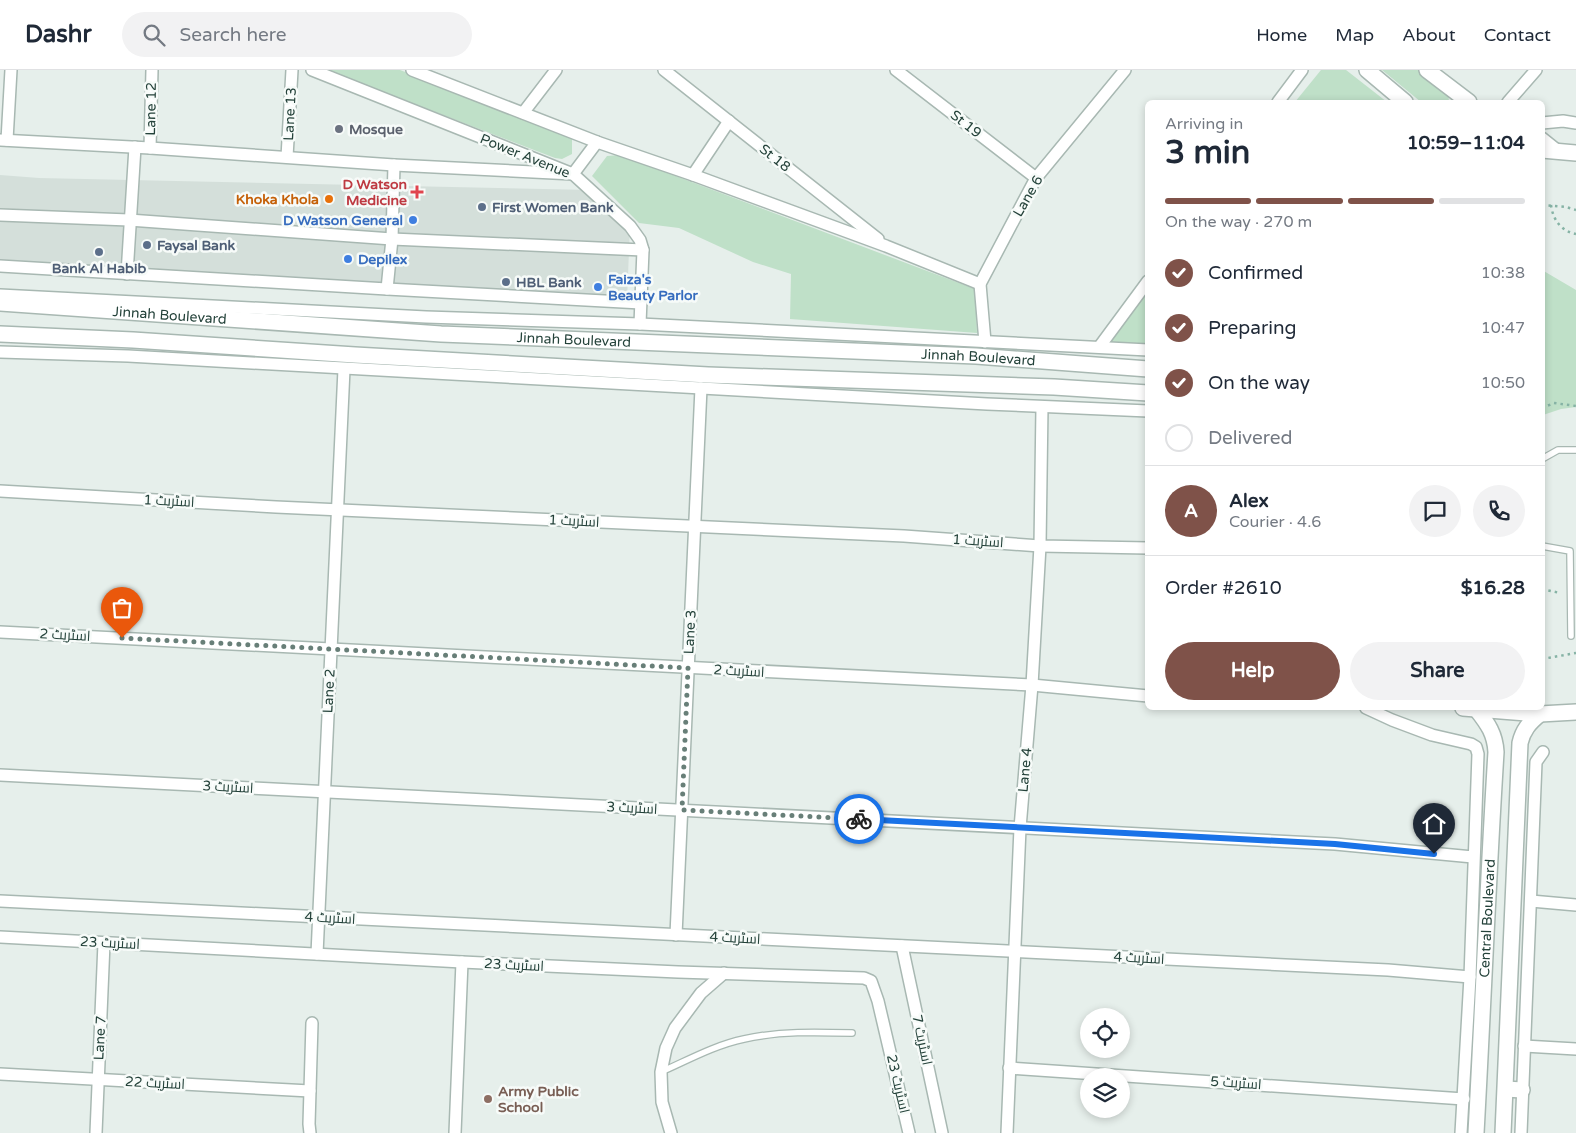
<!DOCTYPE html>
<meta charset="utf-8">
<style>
:root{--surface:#fff;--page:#f2f2f3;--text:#1f2937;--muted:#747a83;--line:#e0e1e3;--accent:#7f5249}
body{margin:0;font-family:"Varela Round",Cairo,sans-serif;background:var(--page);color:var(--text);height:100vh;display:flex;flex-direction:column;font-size:19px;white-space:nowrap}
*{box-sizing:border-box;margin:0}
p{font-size:16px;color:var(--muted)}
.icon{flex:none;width:28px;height:28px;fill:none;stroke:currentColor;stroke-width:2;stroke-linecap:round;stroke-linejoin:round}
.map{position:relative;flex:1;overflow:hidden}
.panel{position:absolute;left:1145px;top:30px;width:400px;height:610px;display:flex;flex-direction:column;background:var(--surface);border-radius:8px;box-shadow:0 2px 8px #0003}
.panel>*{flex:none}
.tools{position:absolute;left:1080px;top:938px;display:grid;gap:10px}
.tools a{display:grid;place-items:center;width:50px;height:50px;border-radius:50%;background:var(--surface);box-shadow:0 2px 8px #0003;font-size:25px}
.pin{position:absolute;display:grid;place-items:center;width:42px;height:42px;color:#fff;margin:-51px -21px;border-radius:50% 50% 50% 0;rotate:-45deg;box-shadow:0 0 5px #0007}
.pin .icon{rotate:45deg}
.courier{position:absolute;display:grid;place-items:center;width:50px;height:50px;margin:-25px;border:4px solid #1a73e8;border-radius:50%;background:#fff;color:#222;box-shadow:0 1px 6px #0007}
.head em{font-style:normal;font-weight:800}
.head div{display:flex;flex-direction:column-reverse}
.head{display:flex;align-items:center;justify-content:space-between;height:85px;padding:0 20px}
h1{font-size:32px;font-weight:800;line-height:38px}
.bar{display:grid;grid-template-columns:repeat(4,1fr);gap:8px 5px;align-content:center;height:60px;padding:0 20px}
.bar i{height:6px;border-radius:4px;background:var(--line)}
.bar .selected{background:var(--accent)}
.bar p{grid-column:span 4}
.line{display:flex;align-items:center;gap:12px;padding:0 20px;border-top:1px solid var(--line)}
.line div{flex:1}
.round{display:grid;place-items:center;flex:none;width:52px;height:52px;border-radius:26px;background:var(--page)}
ol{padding:0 20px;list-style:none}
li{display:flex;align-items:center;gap:15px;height:55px}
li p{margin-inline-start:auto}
li .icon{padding:5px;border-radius:50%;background:var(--accent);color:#fff;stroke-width:4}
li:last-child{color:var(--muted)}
li i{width:28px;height:28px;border:2px solid var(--line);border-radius:50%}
.action{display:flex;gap:10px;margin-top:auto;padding:10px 20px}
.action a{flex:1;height:58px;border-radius:30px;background:var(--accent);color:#fff;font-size:20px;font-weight:800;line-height:58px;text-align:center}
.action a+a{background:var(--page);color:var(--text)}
header{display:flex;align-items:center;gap:30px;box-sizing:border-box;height:70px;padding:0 25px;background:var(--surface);border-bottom:1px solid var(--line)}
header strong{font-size:24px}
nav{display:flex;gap:28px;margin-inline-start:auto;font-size:18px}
.search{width:350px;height:45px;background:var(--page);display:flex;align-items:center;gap:12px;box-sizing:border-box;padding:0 18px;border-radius:28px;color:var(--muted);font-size:19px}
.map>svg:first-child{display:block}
.built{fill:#d4dfda}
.green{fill:#bfe0c8}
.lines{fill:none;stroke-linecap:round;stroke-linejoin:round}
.service-casing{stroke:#a8b8b2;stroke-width:8}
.minor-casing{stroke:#a8b8b2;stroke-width:14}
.tertiary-casing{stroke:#a8b8b2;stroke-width:18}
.path{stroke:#86b3a5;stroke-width:2.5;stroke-dasharray:2.5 4;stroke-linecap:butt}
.service{stroke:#fff;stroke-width:5.5}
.minor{stroke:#fff;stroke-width:11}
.tertiary{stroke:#fff;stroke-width:15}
.done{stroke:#687f78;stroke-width:5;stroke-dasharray:0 9}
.route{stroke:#1a73e8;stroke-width:6}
.worship-dot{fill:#6b7280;stroke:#f7fbf9;stroke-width:2}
.health-dot{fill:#e0444e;stroke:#f7fbf9;stroke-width:2}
.food-dot{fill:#e8710a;stroke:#f7fbf9;stroke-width:2}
.service-dot{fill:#5c6f8a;stroke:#f7fbf9;stroke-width:2}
.shop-dot{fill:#3f7fe0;stroke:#f7fbf9;stroke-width:2}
.education-dot{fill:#8d6e63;stroke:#f7fbf9;stroke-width:2}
.labels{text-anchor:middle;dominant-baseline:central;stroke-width:5;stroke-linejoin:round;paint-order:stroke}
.street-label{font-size:14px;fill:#24423a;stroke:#f7fbf9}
.worship-label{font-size:14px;font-weight:bold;fill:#5b616d;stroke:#f7fbf9;text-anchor:start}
.health-label{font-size:14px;font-weight:bold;fill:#be3a42;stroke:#f7fbf9;text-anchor:end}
.food-label{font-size:14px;font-weight:bold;fill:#c56008;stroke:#f7fbf9;text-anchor:end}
.service-label{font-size:14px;font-weight:bold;fill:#4e5e75;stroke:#f7fbf9;text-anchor:start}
.shop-label{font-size:14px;font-weight:bold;fill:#366cbe;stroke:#f7fbf9;text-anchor:start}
.education-label{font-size:14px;font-weight:bold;fill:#785e54;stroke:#f7fbf9;text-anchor:start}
</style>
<header>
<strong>Dashr</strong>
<div class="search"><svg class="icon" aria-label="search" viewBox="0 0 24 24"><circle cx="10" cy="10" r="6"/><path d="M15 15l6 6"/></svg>Search here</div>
<nav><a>Home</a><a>Map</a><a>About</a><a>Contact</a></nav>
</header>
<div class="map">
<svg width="1576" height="1063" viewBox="0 0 1576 1063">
<rect width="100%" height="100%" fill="#e6efeb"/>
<polygon class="built" points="0,105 39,108 591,120 630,156 627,230 0,195"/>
<g class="green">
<polygon points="326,0 400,0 549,57 572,69 572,84 562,89 555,88"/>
<polygon points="1321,0 1346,0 1387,32 1295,32"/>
<polygon points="1382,0 1420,0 1448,21 1449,32 1421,32"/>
<polygon points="620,85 975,219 977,263 790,249 791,204 753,192 679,158 639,153 592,106 607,86"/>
<polygon points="1542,200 1576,220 1576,337 1561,339 1543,345"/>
<polygon points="1147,217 1147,280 1100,276"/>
</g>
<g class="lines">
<defs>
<g id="service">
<polyline points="1542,389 1558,380 1576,380"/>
<polyline points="1542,476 1570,481 1571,566"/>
<path d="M661,1002C688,990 715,975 744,969C779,961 816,962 852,963"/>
</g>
<g id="minor">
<polyline points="312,0 573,104 630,156 640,170 643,180 640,254"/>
<polyline points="412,0 597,72 693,105 886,176 980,214"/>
<polyline points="664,0 878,169"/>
<polyline points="896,0 1036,108"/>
<polyline points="1278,32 1302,0"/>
<polyline points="1508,32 1536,0"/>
<polyline points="523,43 556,0"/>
<polyline points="1542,53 1563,51 1576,53"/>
<polyline points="1542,68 1557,80"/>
<polyline points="0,70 150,78 394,95 573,104 597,72"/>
<polyline points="7,70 11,0"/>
<polyline points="150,78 152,0"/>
<polyline points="287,87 292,0"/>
<polyline points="693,105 729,51"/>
<polyline points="0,145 129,150 392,169 643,180"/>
<polyline points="0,196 387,219 641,233"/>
<polyline points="127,204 135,77"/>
<polyline points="387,219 392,169 394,95"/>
<polyline points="0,225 426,247 640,254 1148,280"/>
<polyline points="985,272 980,214 1036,108 1125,0"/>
<polyline points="1100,276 1148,211"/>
<polyline points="0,282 128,286 987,334 1148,341"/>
<polyline points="0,421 276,437 904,466 1040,476 1148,478"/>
<polyline points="0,562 1032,615 1148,626"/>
<polyline points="1366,638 1392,650 1432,665 1471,674 1476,677 1478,684 1470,907 1461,1063"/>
<polyline points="0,705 1335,774 1473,787"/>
<polyline points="0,831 1388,900 1470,907"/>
<polyline points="1531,831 1576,835"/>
<polyline points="676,865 701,318"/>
<polyline points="0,867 462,892 678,902 864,908 871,911 878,931 909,1063"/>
<polyline points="902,876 942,1063"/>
<polyline points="317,884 344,299"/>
<polyline points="1524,976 1576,979"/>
<polyline points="1009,998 1464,1029"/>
<polyline points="0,1004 310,1021"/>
<polyline points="96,1063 104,873"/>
<polyline points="310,1063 309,1054 312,953"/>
<polyline points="455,1063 462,892"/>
<polyline points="671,1063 662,1032 661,1002 666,978 675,958 701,923 724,903"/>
<polyline points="1007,1063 1020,758 1032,615 1040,476 1042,337"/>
<polyline points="1521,1063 1536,692 1543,682"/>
</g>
<g id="tertiary">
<polyline points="1367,0 1405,32"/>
<polyline points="1427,0 1469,32"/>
<polyline points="1542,80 1576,83"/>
<path id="s1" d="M0,233L441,264L976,286L1148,299"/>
<polyline points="0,264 133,270 355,285 708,305 1054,317 1148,323"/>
<polyline points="1463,638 1540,644 1576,642"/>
<polyline points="1506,1019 1522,1020"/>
<path id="s2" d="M1476,1063C1483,936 1488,809 1496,682C1495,664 1488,654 1477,640"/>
<path d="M1503,1063L1520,673C1523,660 1529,653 1540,644"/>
</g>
</defs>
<use href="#service" class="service-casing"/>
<use href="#minor" class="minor-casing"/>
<use href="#tertiary" class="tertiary-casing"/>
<g class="path">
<polyline points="1542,135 1566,137 1576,140"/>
<path d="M1551,135C1553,150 1561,161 1576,164"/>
<polyline points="1542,338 1554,333 1576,336"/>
<polyline points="1542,519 1560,523"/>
<polyline points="1542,589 1576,583"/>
</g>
<use href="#service" class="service"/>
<use href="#minor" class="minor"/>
<use href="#tertiary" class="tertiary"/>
</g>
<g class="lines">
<polyline class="done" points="122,568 688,598 682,740 859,749"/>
<polyline class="route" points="859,749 1335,774 1434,784"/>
</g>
<circle class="worship-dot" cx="339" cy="59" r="5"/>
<path class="health-dot" d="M414.5 114.5h5v5h5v5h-5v5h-5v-5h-5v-5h5z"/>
<circle class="food-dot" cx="329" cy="129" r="5"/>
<g class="service-dot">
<circle cx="482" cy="137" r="5"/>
<circle cx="147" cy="175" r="5"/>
<circle cx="99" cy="182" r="5"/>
<circle cx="506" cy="212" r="5"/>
</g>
<g class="shop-dot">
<circle cx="413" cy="150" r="5"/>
<circle cx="348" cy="189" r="5"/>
<circle cx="598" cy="217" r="5"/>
</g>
<circle class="education-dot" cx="488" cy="1029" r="5"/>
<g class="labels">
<g class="street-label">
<text transform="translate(151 39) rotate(-89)">Lane 12</text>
<text transform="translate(290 44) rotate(-87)">Lane 13</text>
<text transform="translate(966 54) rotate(38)">St 19</text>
<text transform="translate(525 86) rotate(22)">Power Avenue</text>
<text transform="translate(775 88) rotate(38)">St 18</text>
<text transform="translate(1028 126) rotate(-60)">Lane 6</text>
<text stroke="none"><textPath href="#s1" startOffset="170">Jinnah Boulevard</textPath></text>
<text stroke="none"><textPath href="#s1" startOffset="575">Jinnah Boulevard</textPath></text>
<text stroke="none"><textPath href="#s1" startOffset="980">Jinnah Boulevard</textPath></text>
<text transform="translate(169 431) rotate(3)">اسٹریٹ 1</text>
<text transform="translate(574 451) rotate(3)">اسٹریٹ 1</text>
<text transform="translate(978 471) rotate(4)">اسٹریٹ 1</text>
<text transform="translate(690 562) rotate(-87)">Lane 3</text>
<text transform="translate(65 565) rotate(3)">اسٹریٹ 2</text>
<text transform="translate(739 601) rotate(3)">اسٹریٹ 2</text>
<text transform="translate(329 621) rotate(-87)">Lane 2</text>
<text transform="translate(1025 700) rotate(-85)">Lane 4</text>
<text transform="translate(228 717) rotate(3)">اسٹریٹ 3</text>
<text transform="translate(632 738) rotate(3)">اسٹریٹ 3</text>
<text transform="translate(330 848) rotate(3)">اسٹریٹ 4</text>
<text stroke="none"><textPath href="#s2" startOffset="215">Central Boulevard</textPath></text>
<text transform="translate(735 868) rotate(3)">اسٹریٹ 4</text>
<text transform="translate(110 873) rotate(3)">اسٹریٹ 23</text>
<text transform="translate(1139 888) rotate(3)">اسٹریٹ 4</text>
<text transform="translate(514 895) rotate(3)">اسٹریٹ 23</text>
<text transform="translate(100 968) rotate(-87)">Lane 7</text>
<text transform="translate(922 970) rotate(78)">اسٹریٹ 7</text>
<text transform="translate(155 1013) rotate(3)">اسٹریٹ 22</text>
<text transform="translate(1236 1013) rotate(4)">اسٹریٹ 5</text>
<text transform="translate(898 1014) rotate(77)">اسٹریٹ 23</text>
</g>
<g class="worship-label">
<text x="349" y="59">Mosque</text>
</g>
<g class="health-label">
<text x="407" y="114">D Watson<tspan x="407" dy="16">Medicine</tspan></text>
</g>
<g class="food-label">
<text x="319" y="129">Khoka Khola</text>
</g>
<g class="service-label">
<text x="492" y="137">First Women Bank</text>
<text x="157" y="175">Faysal Bank</text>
<text x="99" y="198" text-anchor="middle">Bank Al Habib</text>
<text x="516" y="212">HBL Bank</text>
</g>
<g class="shop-label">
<text x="403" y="150" text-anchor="end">D Watson General</text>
<text x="358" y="189">Depilex</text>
<text x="608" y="209">Faiza's<tspan x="608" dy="16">Beauty Parlor</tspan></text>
</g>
<g class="education-label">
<text x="498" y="1021">Army Public<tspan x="498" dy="16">School</tspan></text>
</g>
</g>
</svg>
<div class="tools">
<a><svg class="icon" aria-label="locate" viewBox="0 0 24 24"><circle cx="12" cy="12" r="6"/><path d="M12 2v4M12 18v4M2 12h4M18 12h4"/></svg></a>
<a><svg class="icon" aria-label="layers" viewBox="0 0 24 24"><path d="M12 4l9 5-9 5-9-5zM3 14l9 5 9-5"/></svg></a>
</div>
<div class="pin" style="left:122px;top:568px;background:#ea580c"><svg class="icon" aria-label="bag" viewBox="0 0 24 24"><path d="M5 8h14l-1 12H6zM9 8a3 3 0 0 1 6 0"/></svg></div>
<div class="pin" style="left:1434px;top:784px;background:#1f2937"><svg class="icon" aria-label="home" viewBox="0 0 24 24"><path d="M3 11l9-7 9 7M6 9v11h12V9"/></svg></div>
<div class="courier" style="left:859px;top:749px"><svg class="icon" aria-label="bike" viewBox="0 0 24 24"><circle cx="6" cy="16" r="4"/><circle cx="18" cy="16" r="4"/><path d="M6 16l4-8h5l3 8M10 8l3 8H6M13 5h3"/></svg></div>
<section class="panel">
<div class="head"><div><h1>3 min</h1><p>Arriving in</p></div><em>10:59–11:04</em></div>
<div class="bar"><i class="selected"></i><i class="selected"></i><i class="selected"></i><i></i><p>On the way · 270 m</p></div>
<ol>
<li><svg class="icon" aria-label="check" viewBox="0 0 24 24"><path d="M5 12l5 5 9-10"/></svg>Confirmed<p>10:38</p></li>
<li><svg class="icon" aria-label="check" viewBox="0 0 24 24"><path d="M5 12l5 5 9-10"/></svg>Preparing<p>10:47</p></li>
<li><svg class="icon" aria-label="check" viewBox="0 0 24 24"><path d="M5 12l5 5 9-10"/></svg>On the way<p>10:50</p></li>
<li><i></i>Delivered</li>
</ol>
<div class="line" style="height:90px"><b class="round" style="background:var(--accent);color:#fff">A</b><div><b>Alex</b><p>Courier · 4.6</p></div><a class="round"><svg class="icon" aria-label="chat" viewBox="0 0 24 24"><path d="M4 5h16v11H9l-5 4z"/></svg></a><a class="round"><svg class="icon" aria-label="phone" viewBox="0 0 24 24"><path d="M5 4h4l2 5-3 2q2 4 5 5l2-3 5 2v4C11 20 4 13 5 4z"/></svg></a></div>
<div class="line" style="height:65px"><div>Order #2610</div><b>$16.28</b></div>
<div class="action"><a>Help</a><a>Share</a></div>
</section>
</div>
